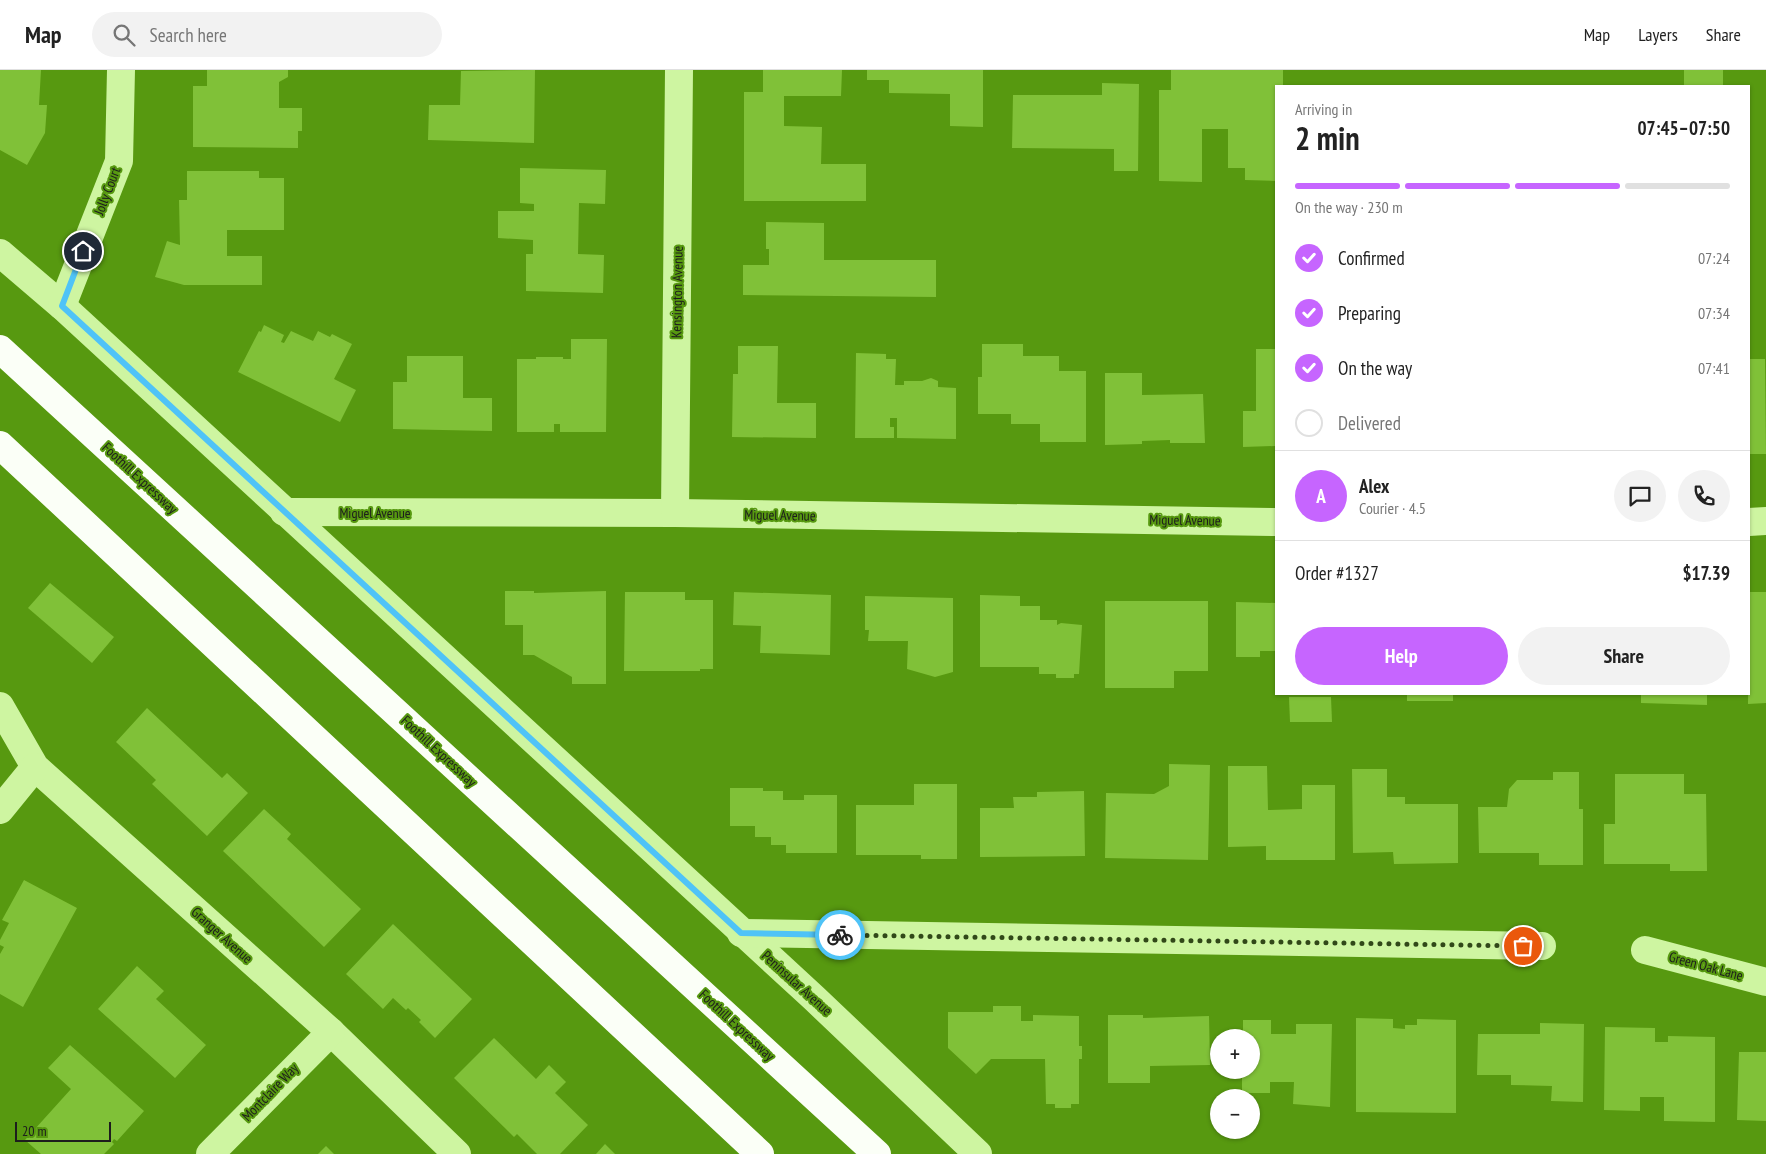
<!DOCTYPE html>
<meta charset="utf-8">
<style>
:root{--surface:#fff;--page:#f2f2f2;--text:#222;--muted:#767676;--line:#e0e0e0;--accent:#c665ff}
body{margin:0;font-family:"PT Sans Narrow",sans-serif;background:var(--page);color:var(--text);height:100vh;display:flex;flex-direction:column;font-size:19px;white-space:nowrap}
*{box-sizing:border-box;margin:0}
p{font-size:16px;color:var(--muted)}
.icon{flex:none;width:28px;height:28px;fill:none;stroke:currentColor;stroke-width:2;stroke-linecap:round;stroke-linejoin:round}
.map{position:relative;flex:1;overflow:hidden}
.panel{position:absolute;left:1275px;top:15px;width:475px;height:610px;display:flex;flex-direction:column;background:var(--surface);border-radius:0px;box-shadow:0 1px 4px #0004}
.panel>*{flex:none}
.controls{position:absolute;left:1210px;top:959px;display:grid;gap:10px}
.controls a{display:grid;place-items:center;width:50px;height:50px;border-radius:50%;background:var(--surface);box-shadow:0 1px 4px #0004;font-size:25px}
.scale{position:absolute;left:15px;bottom:12px;width:96px;box-sizing:border-box;padding-left:5px;border:2px solid #1d1d1d;border-top:0;font-size:14px;line-height:18px;white-space:nowrap;color:#1d1d1d;-webkit-text-stroke:4px #579910;paint-order:stroke}
.pin{position:absolute;display:grid;place-items:center;width:42px;height:42px;color:#fff;margin:-21px;border:2px solid #fff;border-radius:50%;box-shadow:0 1px 5px #0007}
.courier{position:absolute;display:grid;place-items:center;width:50px;height:50px;margin:-25px;border:4px solid #4fc3f7;border-radius:50%;background:#fff;color:#222;box-shadow:0 1px 6px #0007}
.summary em{font-style:normal;font-weight:700}
.summary div{display:flex;flex-direction:column-reverse}
.summary{display:flex;align-items:center;justify-content:space-between;height:85px;padding:0 20px}
h1{font-size:32px;font-weight:700;line-height:38px}
.bar{display:grid;grid-template-columns:repeat(4,1fr);gap:8px 5px;align-content:center;height:60px;padding:0 20px}
.bar i{height:6px;border-radius:4px;background:var(--line)}
.bar .current{background:var(--accent)}
.bar p{grid-column:span 4}
.line{display:flex;align-items:center;gap:12px;padding:0 20px;border-top:1px solid var(--line)}
.line div{flex:1}
.round{display:grid;place-items:center;flex:none;width:52px;height:52px;border-radius:26px;background:var(--page)}
ol{padding:0 20px;list-style:none}
li{display:flex;align-items:center;gap:15px;height:55px}
li p{margin-inline-start:auto}
li .icon{padding:5px;border-radius:50%;background:var(--accent);color:#fff;stroke-width:4}
li:last-child{color:var(--muted)}
li i{width:28px;height:28px;border:2px solid var(--line);border-radius:50%}
.cta{display:flex;gap:10px;margin-top:auto;padding:10px 20px}
.cta a{flex:1;height:58px;border-radius:30px;background:var(--accent);color:#fff;font-size:20px;font-weight:700;line-height:58px;text-align:center}
.cta a+a{background:var(--page);color:var(--text)}
header{display:flex;align-items:center;gap:30px;box-sizing:border-box;height:70px;padding:0 25px;background:var(--surface);border-bottom:1px solid var(--line)}
header strong{font-size:24px}
nav{display:flex;gap:28px;margin-inline-start:auto;font-size:18px}
.search{width:350px;height:45px;background:var(--page);display:flex;align-items:center;gap:12px;box-sizing:border-box;padding:0 18px;border-radius:28px;color:var(--muted);font-size:19px}
.map>svg:first-child{display:block}
.building{fill:#80c138}
.lines{fill:none;stroke-linecap:round;stroke-linejoin:round}
.minor{stroke:#cef5a1;stroke-width:28}
.trunk{stroke:#fbfff7;stroke-width:28}
.done{stroke:#314818;stroke-width:5;stroke-dasharray:0 9}
.route{stroke:#4fc3f7;stroke-width:6}
.labels{text-anchor:middle;dominant-baseline:central;stroke-width:4;stroke-linejoin:round;paint-order:stroke}
.street-label{font-size:14px;fill:#1d1d1d;stroke:#579910}
</style>
<header>
<strong>Map</strong>
<div class="search"><svg class="icon" aria-label="search" viewBox="0 0 24 24"><circle cx="10" cy="10" r="6"/><path d="M15 15l6 6"/></svg>Search here</div>
<nav><a>Map</a><a>Layers</a><a>Share</a></nav>
</header>
<div class="map">
<svg width="1766" height="1084" viewBox="0 0 1766 1084">
<rect width="100%" height="100%" fill="#579910"/>
<g class="building">
<polygon points="0,0 41,0 39,35 47,35 45,63 27,95 0,80"/>
<polygon points="207,0 288,0 288,7 279,12 279,38 302,38 302,61 298,61 298,78 193,77 193,16 207,16"/>
<polygon points="535,0 534,73 428,70 429,35 460,35 461,1"/>
<polygon points="763,0 842,0 841,26 784,26 784,56 822,57 821,94 866,94 866,131 744,131 744,22 763,22"/>
<polygon points="867,0 983,0 983,57 950,56 950,24 889,23 889,10 867,10"/>
<polygon points="1171,0 1283,0 1283,16 1276,16 1276,111 1245,110 1245,98 1228,98 1228,59 1202,59 1202,112 1159,111 1159,20 1171,20"/>
<rect x="1684" y="0" width="39" height="16"/>
<polygon points="1102,13 1139,14 1138,101 1114,101 1114,79 1012,78 1013,25 1102,25"/>
<polygon points="520,98 606,100 605,134 579,133 578,184 604,185 603,223 526,221 526,184 533,184 533,170 498,168 498,141 534,141 534,134 520,133"/>
<polygon points="187,101 259,101 259,108 284,108 284,160 227,160 227,186 262,186 262,215 184,215 155,207 167,171 180,175 179,130 187,130"/>
<polygon points="766,152 824,153 824,190 936,190 936,227 743,225 743,195 769,195 769,179 766,179"/>
<polygon points="264,255 284,265 281,272 284,273 291,261 313,271 318,261 330,267 332,264 352,274 334,309 356,320 340,352 238,302 259,261 261,262"/>
<polygon points="571,269 607,269 606,362 560,362 560,354 554,354 554,362 517,362 517,289 536,289 536,287 563,287 563,289 571,289"/>
<polygon points="982,274 1023,274 1023,286 1059,286 1059,301 1086,301 1086,372 1040,372 1040,354 1011,354 1011,344 978,344 978,307 982,307"/>
<polygon points="738,276 778,276 777,333 816,333 816,368 732,367 733,304 738,304"/>
<polygon points="1256,279 1276,279 1275,376 1243,377 1243,341 1256,341"/>
<polygon points="856,283 886,284 886,289 896,289 895,315 904,315 904,311 922,311 931,308 938,311 938,317 956,318 956,369 897,368 897,348 890,348 890,357 894,357 894,368 855,368"/>
<polygon points="407,286 463,286 463,328 492,328 492,361 393,359 393,312 407,312"/>
<polygon points="1749,289 1765,289 1766,384 1749,384"/>
<polygon points="1105,303 1142,303 1142,325 1203,324 1205,373 1170,373 1170,370 1142,371 1142,374 1105,375"/>
<polygon points="50,513 114,567 92,593 28,538"/>
<polygon points="505,521 534,521 534,523 606,521 606,614 572,614 572,607 534,585 523,585 523,555 505,555"/>
<polygon points="625,522 685,522 685,530 713,530 713,599 700,599 700,601 624,601"/>
<polygon points="734,522 831,525 830,585 760,583 761,556 733,555"/>
<polygon points="1749,522 1766,522 1766,633 1748,634"/>
<polygon points="980,525 1020,526 1020,536 1040,536 1040,550 1057,550 1057,555 1061,553 1082,555 1079,604 1074,604 1074,608 1056,608 1056,604 1039,604 1039,597 980,597"/>
<polygon points="865,526 953,528 953,602 935,607 907,599 908,571 868,571 869,560 865,560"/>
<polygon points="1105,531 1208,531 1208,601 1174,601 1174,618 1105,618"/>
<polygon points="1236,532 1276,533 1276,581 1260,581 1260,587 1236,587"/>
<rect x="1407" y="624" width="46" height="7"/>
<polygon points="1641,624 1707,624 1707,635 1641,633"/>
<polygon points="1289,627 1331,627 1332,652 1290,652"/>
<polygon points="147,638 222,708 227,703 248,723 207,766 152,714 156,710 116,672"/>
<polygon points="1169,694 1210,695 1208,790 1105,788 1106,723 1154,724 1169,716"/>
<polygon points="1228,696 1267,696 1268,740 1302,739 1302,715 1335,715 1335,790 1266,790 1266,776 1228,777"/>
<polygon points="1352,699 1387,699 1387,727 1405,727 1405,734 1458,734 1458,793 1394,794 1393,782 1353,783"/>
<polygon points="1553,702 1579,702 1579,739 1583,739 1583,795 1539,795 1539,783 1479,783 1478,737 1507,737 1509,719 1517,710 1553,710"/>
<polygon points="1615,704 1684,704 1684,724 1706,724 1707,801 1670,801 1670,794 1604,794 1604,754 1615,754"/>
<polygon points="914,714 957,714 957,789 921,789 921,785 856,785 856,735 914,735"/>
<polygon points="730,718 763,718 763,721 783,721 783,730 804,730 804,725 837,725 837,783 786,783 786,775 771,775 771,767 755,767 755,756 730,756"/>
<polygon points="1084,721 1085,786 980,787 980,738 1014,738 1013,727 1037,727 1037,722"/>
<polygon points="264,739 291,764 287,769 361,839 324,877 223,781"/>
<polygon points="24,810 77,838 23,937 0,924 0,884 4,877 0,875 0,870 9,853 2,850"/>
<polygon points="393,854 472,929 435,968 419,952 421,950 408,938 406,940 393,928 383,939 346,904"/>
<polygon points="137,896 164,921 156,929 206,975 175,1008 98,939"/>
<polygon points="993,936 1021,936 1021,951 1033,951 1033,945 1079,946 1079,976 1082,976 1082,989 1079,989 1079,1034 1071,1034 1071,1038 1055,1038 1055,1034 1046,1034 1045,989 991,989 976,1004 948,978 948,942 993,942"/>
<polygon points="1108,945 1143,945 1143,948 1209,946 1210,995 1150,996 1150,1013 1108,1013"/>
<polygon points="1356,948 1393,949 1393,958 1405,959 1405,955 1417,955 1417,949 1456,950 1456,1043 1356,1042"/>
<polygon points="1243,950 1271,950 1271,964 1296,964 1296,954 1332,954 1330,1037 1293,1034 1294,1012 1270,1012 1270,1023 1242,1023 1242,1000 1251,1000 1251,968 1243,968"/>
<polygon points="1540,953 1584,954 1583,1032 1551,1031 1552,1016 1511,1015 1511,1005 1477,1005 1478,964 1540,964"/>
<polygon points="1605,957 1655,958 1655,972 1668,972 1668,966 1715,967 1715,1052 1664,1051 1664,1027 1640,1027 1640,1041 1604,1040"/>
<polygon points="494,968 536,1009 549,995 566,1012 555,1023 588,1055 560,1084 537,1084 517,1064 514,1067 454,1008"/>
<polygon points="70,975 144,1041 117,1071 114,1069 112,1072 114,1074 104,1084 41,1084 25,1070 71,1019 48,998"/>
<polygon points="1739,982 1766,982 1766,1051 1737,1050"/>
<polygon points="605,1074 615,1084 596,1084"/>
<polygon points="326,1076 334,1084 318,1084"/>
</g>
<g class="lines">
<g class="minor">
<polyline points="0,183 62,236 814,928 978,1084"/>
<polyline points="62,236 119,91 121,0"/>
<polyline points="284,442 675,443 1276,452"/>
<polyline points="675,443 679,0"/>
<polyline points="1749,452 1766,451"/>
<polyline points="0,636 35,697 331,962 457,1084"/>
<polyline points="0,740 35,697"/>
<polyline points="741,863 1542,876"/>
<polyline points="1645,880 1766,912"/>
<polyline points="210,1084 331,962"/>
</g>
<g class="trunk">
<polyline points="0,279 877,1084"/>
<polyline points="0,375 760,1084"/>
</g>
</g>
<g class="lines">
<polyline class="done" points="840,865 1523,876"/>
<polyline class="route" points="83,181 62,236 741,863 840,865"/>
</g>
<g class="labels">
<g class="street-label">
<text transform="translate(107 121) rotate(-69)">Jolly Court</text>
<text transform="translate(677 222) rotate(-89)">Kensington Avenue</text>
<text transform="translate(140 408) rotate(43)">Foothill Expressway</text>
<text x="375" y="443">Miguel Avenue</text>
<text transform="translate(780 445) rotate(1)">Miguel Avenue</text>
<text transform="translate(1185 450) rotate(1)">Miguel Avenue</text>
<text transform="translate(439 681) rotate(43)">Foothill Expressway</text>
<text transform="translate(222 865) rotate(42)">Granger Avenue</text>
<text transform="translate(1706 896) rotate(15)">Green Oak Lane</text>
<text transform="translate(797 913) rotate(42)">Peninsular Avenue</text>
<text transform="translate(737 955) rotate(43)">Foothill Expressway</text>
<text transform="translate(270 1022) rotate(-46)">Montclaire Way</text>
</g>
</g>
</svg>
<div class="controls">
<a>+</a>
<a>−</a>
</div>
<div class="scale">20 m</div>
<div class="pin" style="left:1523px;top:876px;background:#ea580c"><svg class="icon" aria-label="bag" viewBox="0 0 24 24"><path d="M5 8h14l-1 12H6zM9 8a3 3 0 0 1 6 0"/></svg></div>
<div class="pin" style="left:83px;top:181px;background:#1f2937"><svg class="icon" aria-label="home" viewBox="0 0 24 24"><path d="M3 11l9-7 9 7M6 9v11h12V9"/></svg></div>
<div class="courier" style="left:840px;top:865px"><svg class="icon" aria-label="bike" viewBox="0 0 24 24"><circle cx="6" cy="16" r="4"/><circle cx="18" cy="16" r="4"/><path d="M6 16l4-8h5l3 8M10 8l3 8H6M13 5h3"/></svg></div>
<section class="panel">
<div class="summary"><div><h1>2 min</h1><p>Arriving in</p></div><em>07:45–07:50</em></div>
<div class="bar"><i class="current"></i><i class="current"></i><i class="current"></i><i></i><p>On the way · 230 m</p></div>
<ol>
<li><svg class="icon" aria-label="check" viewBox="0 0 24 24"><path d="M5 12l5 5 9-10"/></svg>Confirmed<p>07:24</p></li>
<li><svg class="icon" aria-label="check" viewBox="0 0 24 24"><path d="M5 12l5 5 9-10"/></svg>Preparing<p>07:34</p></li>
<li><svg class="icon" aria-label="check" viewBox="0 0 24 24"><path d="M5 12l5 5 9-10"/></svg>On the way<p>07:41</p></li>
<li><i></i>Delivered</li>
</ol>
<div class="line" style="height:90px"><b class="round" style="background:var(--accent);color:#fff">A</b><div><b>Alex</b><p>Courier · 4.5</p></div><a class="round"><svg class="icon" aria-label="chat" viewBox="0 0 24 24"><path d="M4 5h16v11H9l-5 4z"/></svg></a><a class="round"><svg class="icon" aria-label="phone" viewBox="0 0 24 24"><path d="M5 4h4l2 5-3 2q2 4 5 5l2-3 5 2v4C11 20 4 13 5 4z"/></svg></a></div>
<div class="line" style="height:65px"><div>Order #1327</div><b>$17.39</b></div>
<div class="cta"><a>Help</a><a>Share</a></div>
</section>
</div>
